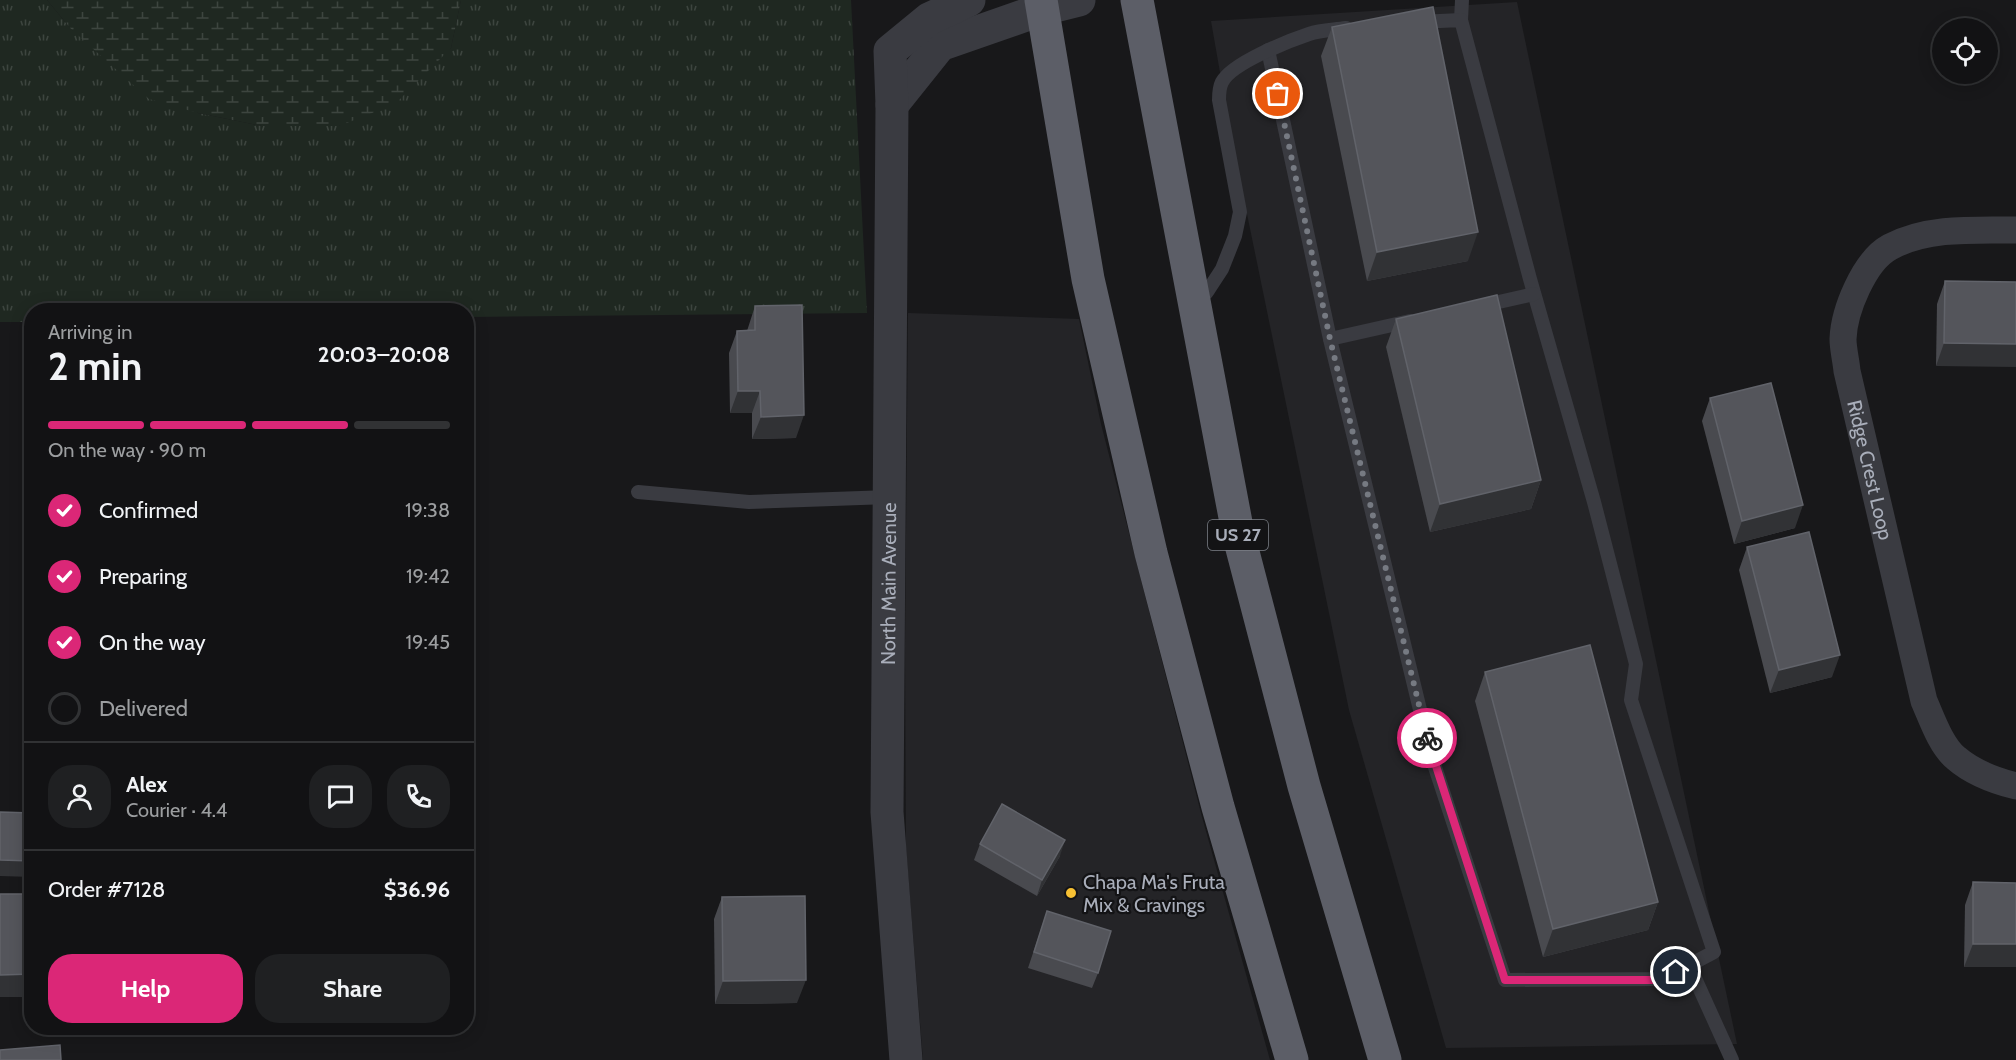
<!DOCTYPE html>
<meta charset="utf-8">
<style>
:root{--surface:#121214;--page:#1f2022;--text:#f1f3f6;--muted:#9c9ea0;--line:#313234;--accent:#db2777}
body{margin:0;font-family:Cabin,sans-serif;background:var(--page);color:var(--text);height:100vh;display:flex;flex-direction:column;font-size:22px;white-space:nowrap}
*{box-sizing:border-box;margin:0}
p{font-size:20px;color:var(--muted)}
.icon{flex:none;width:33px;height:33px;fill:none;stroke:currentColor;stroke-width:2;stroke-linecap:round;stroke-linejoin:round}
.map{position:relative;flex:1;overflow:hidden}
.panel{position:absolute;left:24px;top:303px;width:450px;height:732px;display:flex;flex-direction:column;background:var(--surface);border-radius:24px;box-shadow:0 3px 15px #0003,0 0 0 2px var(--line)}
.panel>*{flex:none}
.buttons{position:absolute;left:1932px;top:18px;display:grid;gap:12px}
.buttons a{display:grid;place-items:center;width:66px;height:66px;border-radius:50%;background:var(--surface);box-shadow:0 3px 15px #0003,0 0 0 2px var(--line);font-size:30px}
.pin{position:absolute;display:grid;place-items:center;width:51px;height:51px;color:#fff;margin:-26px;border:3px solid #fff;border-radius:50%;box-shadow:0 2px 6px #0007}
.courier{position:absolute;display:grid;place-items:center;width:60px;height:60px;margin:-30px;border:4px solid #db2777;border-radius:50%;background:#fff;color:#222;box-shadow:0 2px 8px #0007}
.overview em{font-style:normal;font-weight:700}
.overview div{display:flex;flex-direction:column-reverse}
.overview{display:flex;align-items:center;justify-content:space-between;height:102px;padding:0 24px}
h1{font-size:39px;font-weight:700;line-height:45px}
.bar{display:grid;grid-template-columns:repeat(4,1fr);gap:9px 6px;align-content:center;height:72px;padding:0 24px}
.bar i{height:8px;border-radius:4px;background:var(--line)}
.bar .current{background:var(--accent)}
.bar p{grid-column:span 4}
.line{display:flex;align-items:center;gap:15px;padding:0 24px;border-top:2px solid var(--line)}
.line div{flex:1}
.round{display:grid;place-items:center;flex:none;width:63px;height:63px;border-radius:24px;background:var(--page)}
ol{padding:0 24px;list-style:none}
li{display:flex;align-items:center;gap:18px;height:66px}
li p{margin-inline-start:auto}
li .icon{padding:6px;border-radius:50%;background:var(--accent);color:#fff;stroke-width:4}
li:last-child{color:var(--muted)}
li i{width:33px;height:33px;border:3px solid var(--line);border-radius:50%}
.cta{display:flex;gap:12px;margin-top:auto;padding:12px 24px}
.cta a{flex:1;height:69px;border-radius:24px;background:var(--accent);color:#fff;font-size:24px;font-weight:700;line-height:69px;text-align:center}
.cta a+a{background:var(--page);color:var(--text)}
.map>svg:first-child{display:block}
.built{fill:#242427}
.grass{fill:url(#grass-tufts)}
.wetland{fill:url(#wetland-marsh)}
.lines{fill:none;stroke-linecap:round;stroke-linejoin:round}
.service{stroke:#3a3b41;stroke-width:14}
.minor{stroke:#3a3b41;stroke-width:27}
.tertiary{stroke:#3a3b41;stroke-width:33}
.trunk{stroke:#5c5e67;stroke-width:33}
.wall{fill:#494a4f}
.shaded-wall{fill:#313235}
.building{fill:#54555b;stroke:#61636a;stroke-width:1.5}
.done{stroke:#767a82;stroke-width:6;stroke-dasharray:0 10.8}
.route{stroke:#db2777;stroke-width:8}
.poi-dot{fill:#f7c033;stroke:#131315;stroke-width:2}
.labels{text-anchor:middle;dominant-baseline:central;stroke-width:4.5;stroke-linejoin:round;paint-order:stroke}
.shield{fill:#131315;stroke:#7c8088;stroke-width:1.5}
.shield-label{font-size:18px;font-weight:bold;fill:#a9aeba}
.street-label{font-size:20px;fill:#a9aeba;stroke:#131315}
.poi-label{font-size:20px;fill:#a9aeba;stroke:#131315;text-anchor:start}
</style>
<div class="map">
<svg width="2016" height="1060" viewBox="0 0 2016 1060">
<defs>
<pattern id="grass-tufts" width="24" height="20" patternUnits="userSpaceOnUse" patternTransform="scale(1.5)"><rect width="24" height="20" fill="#1f2821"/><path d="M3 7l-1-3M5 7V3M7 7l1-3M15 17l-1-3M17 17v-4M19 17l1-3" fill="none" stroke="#3d453f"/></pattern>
<pattern id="wetland-marsh" width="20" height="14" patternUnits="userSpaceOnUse" patternTransform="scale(1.5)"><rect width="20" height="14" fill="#1f2821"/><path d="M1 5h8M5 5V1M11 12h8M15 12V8" fill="none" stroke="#3d453f"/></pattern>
</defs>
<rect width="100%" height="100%" fill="#18181a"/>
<g class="built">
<polygon points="1517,2 1737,1044 1446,1048 1349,710 1232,141 1211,21"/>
<polygon points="908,313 1079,319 1101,424 1202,817 1270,1060 923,1060 906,848 905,646"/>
</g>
<polygon class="grass" points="0,0 47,0 71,29 198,113 262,126 339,126 451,48 461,0 851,0 867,313 467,317 466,310 32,310 31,322 0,322"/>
<polygon class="wetland" points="47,0 461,0 451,48 395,104 339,126 262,126 198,113 149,99 71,29"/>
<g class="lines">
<g class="service">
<polyline points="1461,20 1462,0"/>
<polyline points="1268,50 1330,339 1431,755 1505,980 1663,979 1714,952 1631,700 1636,664 1594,502 1530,279 1461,20 1419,22"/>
<path d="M1195,302L1207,292L1222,269L1235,236L1240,212L1219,100C1219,94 1219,88 1222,82C1232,63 1288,41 1309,34C1321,30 1334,30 1346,28"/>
<polyline points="1481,306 1534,294"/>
<polyline points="1330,339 1410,321"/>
<polyline points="638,492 749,502 889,497"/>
<polyline points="1689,965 1732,1060"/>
</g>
<path class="minor" id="s1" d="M2016,230C1975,230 1927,227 1890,247C1864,261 1844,311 1843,339C1843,349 1846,360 1847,371L1924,701C1932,719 1941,746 1956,758C1972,772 1996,781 2016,786"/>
<g class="tertiary">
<polyline points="892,105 940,45 1043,9 1079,0"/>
<path id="s2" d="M906,1060L887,812L892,105L890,51L929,19L969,0"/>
</g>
<g class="trunk">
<polyline points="1041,0 1088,279 1151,553 1218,807 1292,1060"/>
<polyline points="1137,0 1238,533 1304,786 1385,1060"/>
</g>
</g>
<g class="wall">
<polygon points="1332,27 1468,261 1367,281 1321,56"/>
<polygon points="1945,281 2016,282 1936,366 1937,304"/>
<polygon points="755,306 796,438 752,439 752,413 730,413 729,353 737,331 747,331"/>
<polygon points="1396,319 1541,480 1531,509 1430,532 1386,347"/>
<polygon points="1710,398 1795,528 1734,544 1702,421"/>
<polygon points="1747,547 1832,677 1770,693 1739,570"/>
<polygon points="1485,672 1658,902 1648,930 1543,957 1475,701"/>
<polygon points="980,844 1060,856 1037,896 974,860"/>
<polygon points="1973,882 2016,883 2016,967 1964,967 1965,905"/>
<polygon points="722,897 797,1003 715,1004 714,919"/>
<polygon points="1047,911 1098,973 1092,988 1028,968"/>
</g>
<g class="shaded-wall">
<polygon points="1478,232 1468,261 1367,281 1377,252"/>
<polygon points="1944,343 2016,344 2016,367 1936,366"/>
<polygon points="738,391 760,391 752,413 730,413"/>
<polygon points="804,415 796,438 752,439 761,417"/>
<polygon points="1541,480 1531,509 1430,532 1440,504"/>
<polygon points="1803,505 1795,528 1734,544 1742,521"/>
<polygon points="1840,655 1832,677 1770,693 1779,670"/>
<polygon points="1065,840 1060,856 1037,896 1042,880"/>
<polygon points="0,860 32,861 32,877 0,876"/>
<polygon points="1658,902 1648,930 1543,957 1553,929"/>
<polygon points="1973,944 2016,944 2016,967 1964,967"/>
<polygon points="32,974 32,997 0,997 0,975"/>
<polygon points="806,980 797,1003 715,1004 723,981"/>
</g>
<g class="building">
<polygon points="1433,7 1478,232 1377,252 1332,27"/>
<polygon points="1945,281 2016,282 2016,344 1944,343"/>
<polygon points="1497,295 1541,480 1440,504 1396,319"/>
<polygon points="802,305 804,415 761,417 760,391 738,391 737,331 755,330 755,306"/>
<polygon points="1771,383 1803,505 1742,521 1710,398"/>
<polygon points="1809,532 1840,655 1779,670 1747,547"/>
<polygon points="1590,645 1658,902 1553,929 1485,672"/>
<polygon points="1002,804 1065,840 1042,880 980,844"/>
<polygon points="0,812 32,813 32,861 0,860"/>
<polygon points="1973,882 2016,883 2016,944 1973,944"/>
<polygon points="0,894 32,894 32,974 0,975"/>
<polygon points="805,896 806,980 723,981 722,897"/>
<polygon points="1047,911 1111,931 1098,973 1034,952"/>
<polygon points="60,1045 61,1060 0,1060 0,1050"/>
</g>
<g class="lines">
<polyline class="done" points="1278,94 1330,339 1427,738"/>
<polyline class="route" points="1427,738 1505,980 1663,980 1676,972"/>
</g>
<circle class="poi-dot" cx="1071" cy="893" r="6"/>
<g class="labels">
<rect class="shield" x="1208" y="520" width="60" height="30" rx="4.5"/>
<g class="shield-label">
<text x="1238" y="535">US 27</text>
</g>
<g class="street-label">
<text stroke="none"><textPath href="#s1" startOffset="369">Ridge Crest Loop</textPath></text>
<text stroke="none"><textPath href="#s2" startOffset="477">North Main Avenue</textPath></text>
</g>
<g class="poi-label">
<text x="1083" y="882">Chapa Ma's Fruta<tspan x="1083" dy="23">Mix &amp; Cravings</tspan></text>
</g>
</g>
</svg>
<div class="buttons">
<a><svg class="icon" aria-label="locate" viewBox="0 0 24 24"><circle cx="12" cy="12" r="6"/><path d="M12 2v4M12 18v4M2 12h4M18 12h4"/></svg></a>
</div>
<div class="pin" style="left:1278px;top:94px;background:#ea580c"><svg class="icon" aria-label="bag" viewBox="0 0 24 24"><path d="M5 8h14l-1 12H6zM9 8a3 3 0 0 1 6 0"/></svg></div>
<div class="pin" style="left:1676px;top:972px;background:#1f2937"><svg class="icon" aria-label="home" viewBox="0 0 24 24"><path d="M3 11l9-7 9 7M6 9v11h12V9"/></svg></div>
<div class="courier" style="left:1427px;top:738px"><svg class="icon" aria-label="bike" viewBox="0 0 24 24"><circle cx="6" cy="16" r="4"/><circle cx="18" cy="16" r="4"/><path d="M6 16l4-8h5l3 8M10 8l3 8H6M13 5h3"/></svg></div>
<section class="panel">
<div class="overview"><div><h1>2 min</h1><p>Arriving in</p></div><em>20:03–20:08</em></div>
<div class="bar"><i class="current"></i><i class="current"></i><i class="current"></i><i></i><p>On the way · 90 m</p></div>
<ol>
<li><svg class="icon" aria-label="check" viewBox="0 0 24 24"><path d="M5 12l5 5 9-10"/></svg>Confirmed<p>19:38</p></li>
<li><svg class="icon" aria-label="check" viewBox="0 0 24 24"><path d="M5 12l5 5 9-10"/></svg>Preparing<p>19:42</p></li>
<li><svg class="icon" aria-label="check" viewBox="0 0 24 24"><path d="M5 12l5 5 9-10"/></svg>On the way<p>19:45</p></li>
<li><i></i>Delivered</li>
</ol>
<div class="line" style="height:108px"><a class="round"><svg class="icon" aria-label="person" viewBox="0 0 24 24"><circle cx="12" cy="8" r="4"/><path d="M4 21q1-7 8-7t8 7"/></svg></a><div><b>Alex</b><p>Courier · 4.4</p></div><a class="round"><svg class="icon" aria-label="chat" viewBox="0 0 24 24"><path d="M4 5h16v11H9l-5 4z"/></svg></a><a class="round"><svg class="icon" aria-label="phone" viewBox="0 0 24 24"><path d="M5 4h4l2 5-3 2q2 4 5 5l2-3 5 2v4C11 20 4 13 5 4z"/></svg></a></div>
<div class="line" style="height:78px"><div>Order #7128</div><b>$36.96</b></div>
<div class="cta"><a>Help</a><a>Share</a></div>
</section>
</div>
